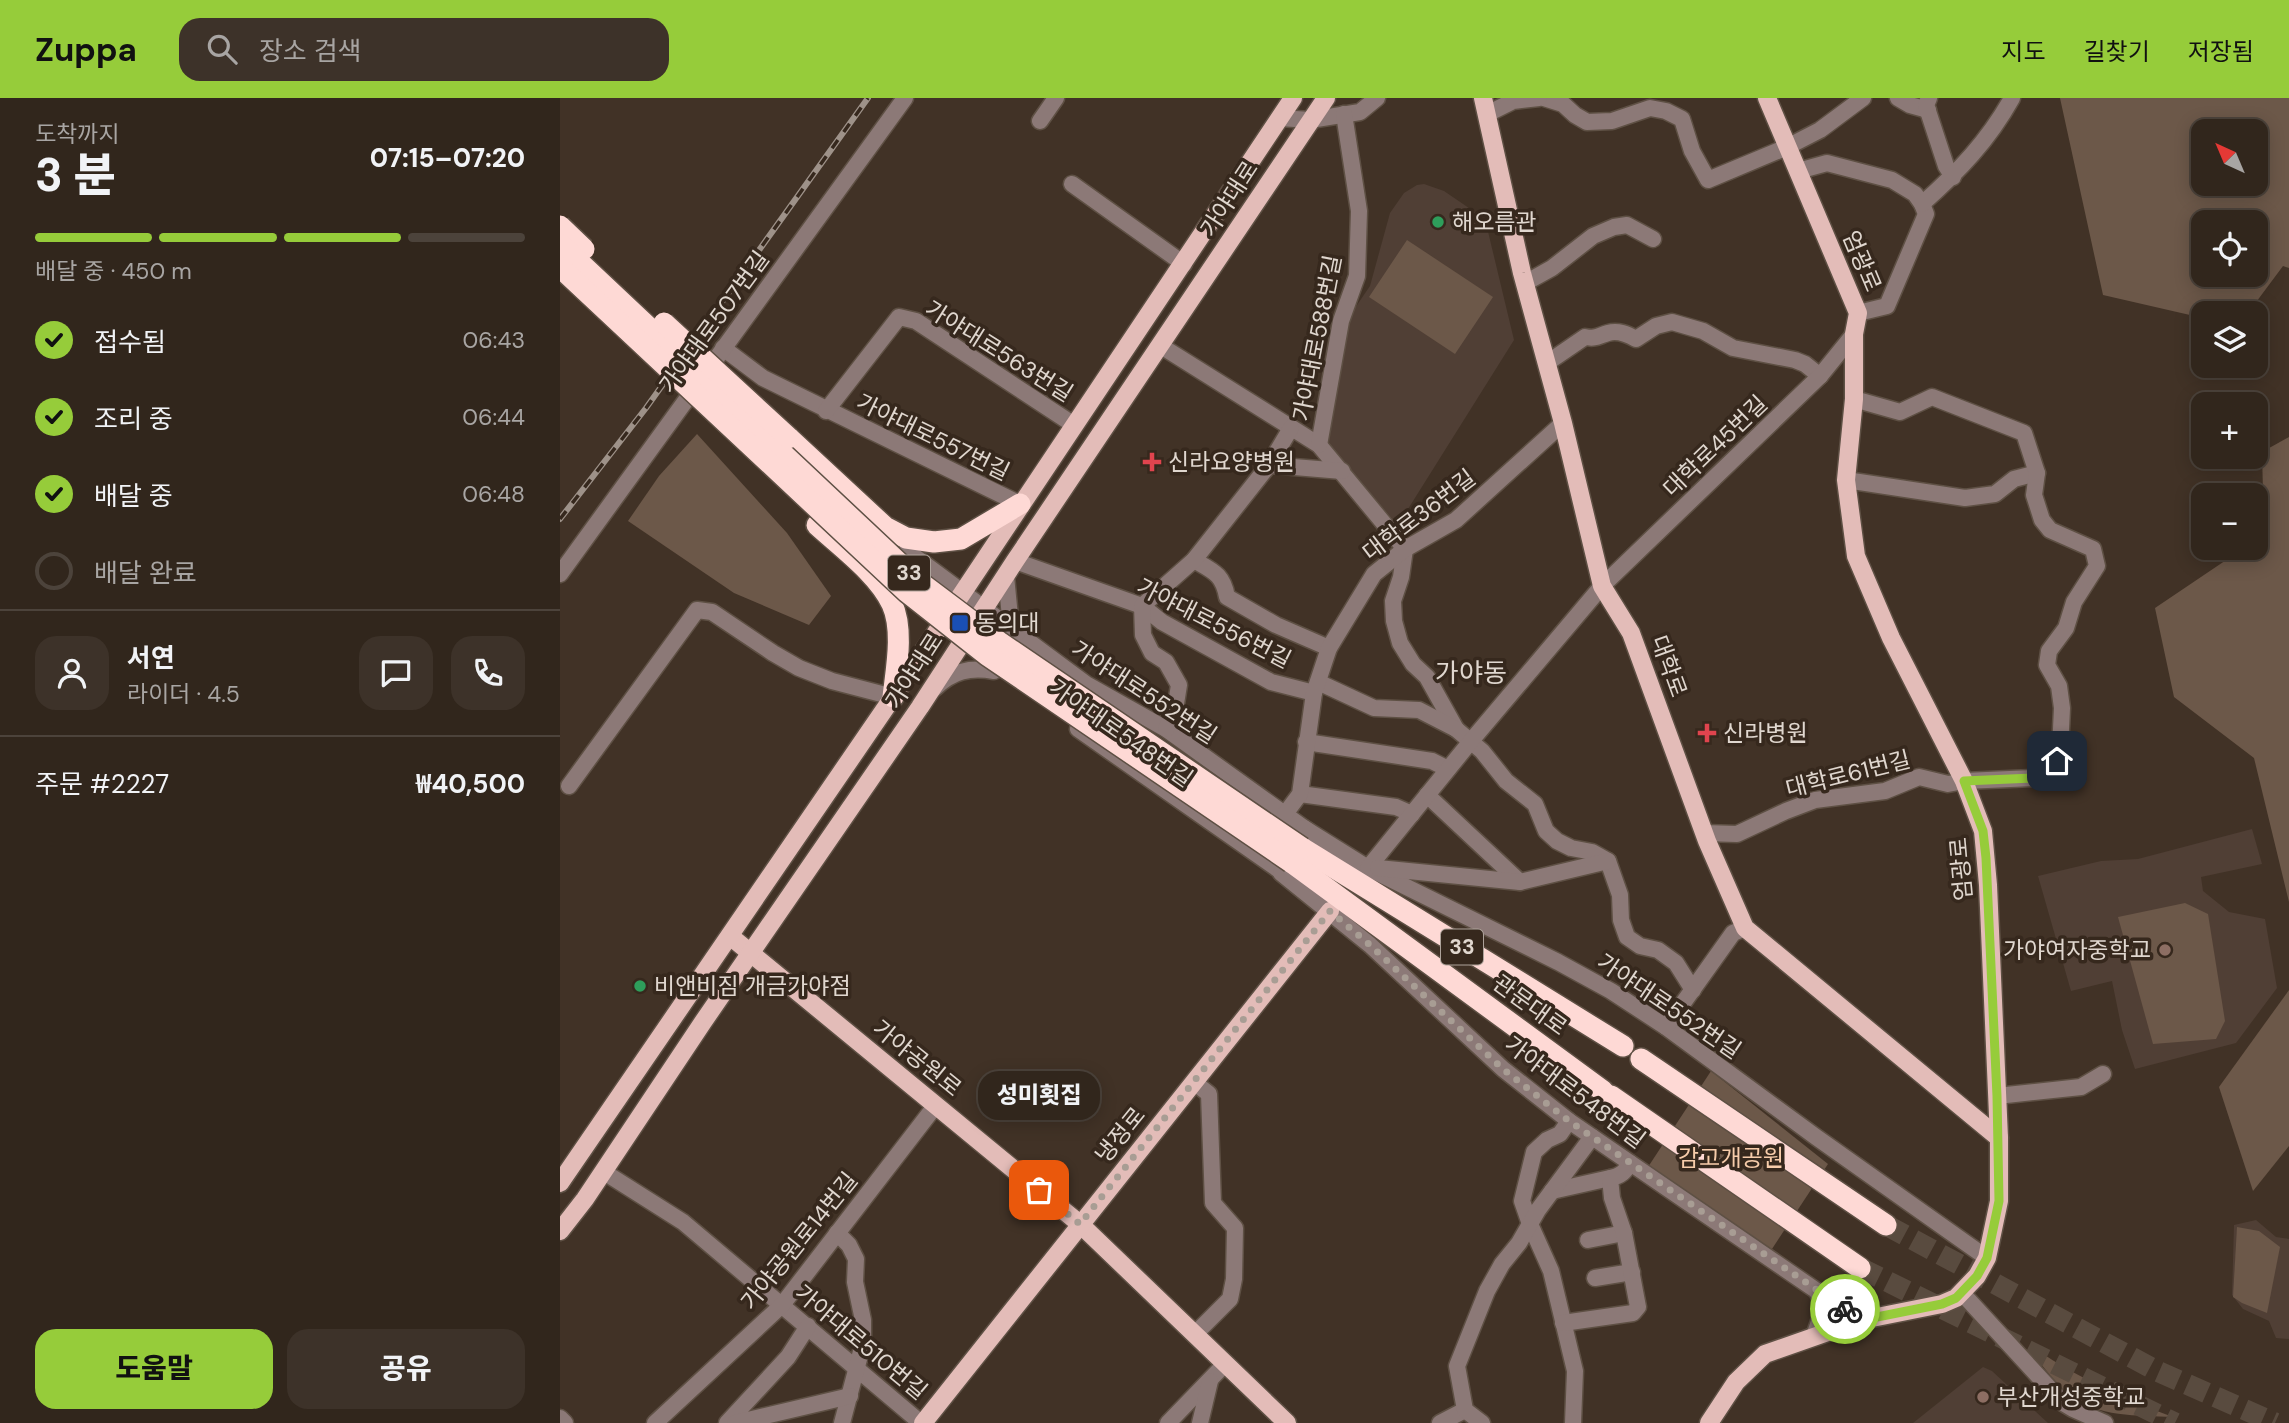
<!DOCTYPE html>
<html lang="ko">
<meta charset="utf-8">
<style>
:root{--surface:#31261c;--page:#3d3229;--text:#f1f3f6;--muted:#a8a5a3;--line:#4c433b;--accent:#96cc3a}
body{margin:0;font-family:"DM Sans","Noto Sans KR",sans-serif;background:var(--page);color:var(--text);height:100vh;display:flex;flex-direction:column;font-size:26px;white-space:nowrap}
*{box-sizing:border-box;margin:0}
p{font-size:23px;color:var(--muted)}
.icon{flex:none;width:38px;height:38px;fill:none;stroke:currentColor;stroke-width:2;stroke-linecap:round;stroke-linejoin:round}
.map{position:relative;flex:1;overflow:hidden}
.panel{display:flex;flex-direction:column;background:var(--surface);width:560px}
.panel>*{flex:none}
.needle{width:46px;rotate:316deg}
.tools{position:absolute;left:1631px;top:21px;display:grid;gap:14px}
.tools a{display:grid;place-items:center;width:77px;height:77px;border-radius:14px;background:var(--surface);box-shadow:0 4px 18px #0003,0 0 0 2px var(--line);font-size:35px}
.pin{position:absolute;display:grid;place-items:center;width:60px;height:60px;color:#fff;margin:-30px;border-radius:14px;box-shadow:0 4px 10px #0006}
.courier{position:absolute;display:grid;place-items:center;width:70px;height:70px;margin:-35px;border:5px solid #96cc3a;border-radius:50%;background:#fff;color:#222;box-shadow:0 2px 9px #0007}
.bubble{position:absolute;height:49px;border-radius:21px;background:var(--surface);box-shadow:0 4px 18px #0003,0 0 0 2px var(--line);font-size:23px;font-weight:800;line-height:49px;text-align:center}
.summary em{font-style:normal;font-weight:800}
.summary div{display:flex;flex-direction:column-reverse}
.summary{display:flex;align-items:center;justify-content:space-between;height:119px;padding:0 35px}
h1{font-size:46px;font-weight:800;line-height:52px}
.bar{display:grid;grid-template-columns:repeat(4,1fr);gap:10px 7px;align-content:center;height:84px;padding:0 35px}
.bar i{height:9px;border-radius:5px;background:var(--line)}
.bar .on{background:var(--accent)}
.bar p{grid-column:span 4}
.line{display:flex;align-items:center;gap:18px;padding:0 35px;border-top:2px solid var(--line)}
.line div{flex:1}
.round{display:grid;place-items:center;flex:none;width:74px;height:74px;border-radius:21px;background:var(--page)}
ol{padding:0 35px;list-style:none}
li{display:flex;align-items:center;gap:21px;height:77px}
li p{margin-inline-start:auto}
li .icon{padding:7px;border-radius:50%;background:var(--accent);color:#111;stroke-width:4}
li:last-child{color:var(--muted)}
li i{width:38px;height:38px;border:4px solid var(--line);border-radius:50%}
.action{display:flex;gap:14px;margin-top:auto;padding:14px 35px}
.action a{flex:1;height:80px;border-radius:21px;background:var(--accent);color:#111;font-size:28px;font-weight:800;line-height:80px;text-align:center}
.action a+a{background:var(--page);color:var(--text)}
header{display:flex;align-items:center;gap:42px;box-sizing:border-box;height:98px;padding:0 35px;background:var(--accent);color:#111}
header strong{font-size:33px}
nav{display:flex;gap:38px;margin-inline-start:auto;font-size:24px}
.search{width:490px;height:63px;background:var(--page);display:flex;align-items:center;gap:18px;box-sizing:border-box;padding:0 24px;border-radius:21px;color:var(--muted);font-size:26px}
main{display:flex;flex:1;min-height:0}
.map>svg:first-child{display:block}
.education{fill:#503f35}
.green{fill:#6c5849;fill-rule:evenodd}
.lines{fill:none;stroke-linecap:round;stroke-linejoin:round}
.highway-tunnel{stroke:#594b3f;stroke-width:21;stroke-dasharray:21 10;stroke-linecap:butt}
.minor-casing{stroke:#5e5044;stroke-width:19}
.major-casing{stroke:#5e5044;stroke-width:21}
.highway-casing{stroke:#5e5044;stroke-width:24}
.minor{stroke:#8c7977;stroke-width:16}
.major{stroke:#e3bcb8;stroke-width:18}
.highway{stroke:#fed9d5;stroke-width:21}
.rail-casing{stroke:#9e9289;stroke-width:6}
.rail{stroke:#36281d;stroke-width:3.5;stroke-dasharray:10;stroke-linecap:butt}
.highway-bridge-casing{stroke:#5e5044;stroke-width:24;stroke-linecap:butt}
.highway-bridge{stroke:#fed9d5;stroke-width:21}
.done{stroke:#a89d94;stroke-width:7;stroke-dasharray:0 12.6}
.route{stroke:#96cc3a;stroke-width:9}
.leisure-dot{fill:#2e9e5b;stroke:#36281d;stroke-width:2.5}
.health-dot{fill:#e0444e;stroke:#36281d;stroke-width:2.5}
.transit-dot{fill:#1a4fb4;stroke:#36281d;stroke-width:2.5}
.education-dot{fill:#8d6e63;stroke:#36281d;stroke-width:2.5}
.labels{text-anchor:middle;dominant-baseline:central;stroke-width:7;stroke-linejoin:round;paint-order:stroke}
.shield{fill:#36281d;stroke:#ada29a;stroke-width:2}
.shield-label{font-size:21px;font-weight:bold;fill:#e0d7cf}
.street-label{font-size:23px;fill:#e0d7cf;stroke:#36281d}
.poi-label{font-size:23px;fill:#e0d7cf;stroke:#36281d;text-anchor:start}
.park-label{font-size:23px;fill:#f7ccaa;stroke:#36281d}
.quarter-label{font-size:26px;fill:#e0d7cf;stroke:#36281d}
</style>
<header>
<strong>Zuppa</strong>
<div class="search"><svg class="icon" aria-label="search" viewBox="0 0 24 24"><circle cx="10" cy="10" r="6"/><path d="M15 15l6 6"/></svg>장소 검색</div>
<nav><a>지도</a><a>길찾기</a><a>저장됨</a></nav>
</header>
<main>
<section class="panel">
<div class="summary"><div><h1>3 분</h1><p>도착까지</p></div><em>07:15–07:20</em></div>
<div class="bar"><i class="on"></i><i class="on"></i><i class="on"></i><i></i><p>배달 중 · 450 m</p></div>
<ol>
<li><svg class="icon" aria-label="check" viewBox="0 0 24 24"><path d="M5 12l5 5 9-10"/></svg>접수됨<p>06:43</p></li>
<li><svg class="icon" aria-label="check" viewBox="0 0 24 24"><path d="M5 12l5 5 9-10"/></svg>조리 중<p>06:44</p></li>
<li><svg class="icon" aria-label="check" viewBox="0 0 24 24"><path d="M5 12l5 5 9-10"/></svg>배달 중<p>06:48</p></li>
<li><i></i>배달 완료</li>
</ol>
<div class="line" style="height:126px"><a class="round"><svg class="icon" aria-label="person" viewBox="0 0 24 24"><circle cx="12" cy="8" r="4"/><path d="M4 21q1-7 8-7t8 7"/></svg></a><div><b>서연</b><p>라이더 · 4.5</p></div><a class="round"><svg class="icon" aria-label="chat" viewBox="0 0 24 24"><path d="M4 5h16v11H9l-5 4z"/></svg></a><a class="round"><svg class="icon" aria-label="phone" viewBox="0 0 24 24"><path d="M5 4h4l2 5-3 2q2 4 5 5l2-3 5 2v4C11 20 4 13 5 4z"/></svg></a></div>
<div class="line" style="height:91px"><div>주문 #2227</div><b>₩40,500</b></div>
<div class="action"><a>도움말</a><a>공유</a></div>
</section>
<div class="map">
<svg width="1729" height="1325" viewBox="0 0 1729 1325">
<rect width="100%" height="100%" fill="#413226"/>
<g class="education">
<polygon points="864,86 884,93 925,121 954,242 838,427 762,341 784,226 810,188 830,115 844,95 857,87"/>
<polygon points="1692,731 1702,766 1641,779 1643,793 1669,814 1705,821 1717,890 1676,945 1575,971 1562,932 1552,883 1511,893 1478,778 1541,763 1578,761"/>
<polygon points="1696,1122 1716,1139 1729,1141 1729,1241 1716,1240 1709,1223 1683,1211 1672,1197 1674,1127"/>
<polygon points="1423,1269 1432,1273 1488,1325 1353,1325"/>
</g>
<g class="green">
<path d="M1500,0H1729V170L1723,168L1688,215H1643V220L1543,197ZM1696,33V86H1643V33ZM1696,124V177H1643V124Z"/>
<polygon points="847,142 933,199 895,256 809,199"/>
<polygon points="137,336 227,435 271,498 249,527 174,495 68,423 99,378"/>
<polygon points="1729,339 1729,804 1694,660 1614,599 1595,510 1684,450 1696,450 1696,441 1704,435 1702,354"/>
<polygon points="1625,805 1648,816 1665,923 1656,941 1593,946 1558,819"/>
<polygon points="1729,892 1729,1048 1693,1093 1659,989"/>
<polygon points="1151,973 1268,1066 1210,1154 1088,1069"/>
<polygon points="1677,1129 1699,1133 1720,1149 1707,1215 1682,1205 1673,1199"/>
<path d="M1477,1252C1518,1280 1567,1302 1613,1319C1577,1317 1538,1320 1508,1296C1496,1285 1485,1271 1475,1259L1473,1255Z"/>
</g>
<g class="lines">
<g class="highway-tunnel">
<polyline points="1326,1127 1597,1273 1715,1325"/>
<polyline points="1300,1170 1615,1325"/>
</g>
<defs>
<g id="minor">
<polyline points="984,0 1003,6 1015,17 1027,24 1052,23 1090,10 1106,13 1122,21 1132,53 1148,82 1227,49 1260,32 1303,0"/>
<polyline points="1338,0 1350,7 1368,12"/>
<polyline points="1369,0 1366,7 1386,68 1393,79"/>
<polyline points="927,16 953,3 979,0"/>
<polyline points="720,20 750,22 800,14 817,0"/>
<polyline points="480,23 496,0"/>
<polyline points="1238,73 1267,65 1332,82 1355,96 1362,106 1366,116 1327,208 1298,215"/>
<polyline points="512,86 624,166"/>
<path d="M1362,106C1399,73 1428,43 1452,0"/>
<polyline points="965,185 992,170 1033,138 1054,129 1067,127 1093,141"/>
<polyline points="601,248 759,347 845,451 841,479 833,503 834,523 840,545 853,566 867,579 896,631"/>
<polyline points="163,250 203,280 460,406"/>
<path d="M987,265L1025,239C1036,241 1038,238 1048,235C1058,232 1067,236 1076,241L1096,228L1112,224L1143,233L1173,250L1235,262L1245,266L1260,278"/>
<polyline points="266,313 339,219 356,223 514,327"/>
<polyline points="759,347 781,223 797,178 799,113 784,16"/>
<polyline points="709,367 782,373"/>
<polyline points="1286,382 1405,400 1435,396 1454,381 1477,375"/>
<polyline points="347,453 526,586 606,631 751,735"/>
<path d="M634,462C653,473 663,476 667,499L716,527L769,550"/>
<polyline points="455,463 582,508 602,524 711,584 754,595"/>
<polyline points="0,476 345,0"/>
<polyline points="446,478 450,519 457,535"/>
<polyline points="758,584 814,610 859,612 896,631 922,653 946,683 975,706 986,733 997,743 1011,750 1032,754 1048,763 1060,797 1061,822 1067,839 1080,848 1098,852 1116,865 1133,892"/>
<path d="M375,590C393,573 409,569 434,573"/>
<polyline points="518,631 729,779"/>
<polyline points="606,631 615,612 619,587 606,564 592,555 583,537 582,508 634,462 709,367 731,330"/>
<polyline points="746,644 872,663 888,671"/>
<polyline points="9,688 137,512 152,514 213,555 239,570 272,583 333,599"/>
<polyline points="740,696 836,709 852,716"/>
<polyline points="867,697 960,784"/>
<polyline points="725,716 740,696 754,595 769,550 814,476 845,451 896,422 1003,325"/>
<polyline points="744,730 808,770 998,864 1051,893 1106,929 1256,1039 1427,1160"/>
<polyline points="1144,735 1177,736 1226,713 1255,702 1325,693 1359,679 1388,686 1404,683 1473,680 1489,673 1498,663 1500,652 1502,610 1499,588 1487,567 1489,553 1506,530 1514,504 1537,468 1533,451 1490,432 1482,422 1474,397 1477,375 1464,335 1372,299 1340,314 1294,301"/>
<polyline points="808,770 911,643 1042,488 1260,278 1294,236"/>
<polyline points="818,770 960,784 1048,763"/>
<polyline points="721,775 810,847 943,971 1009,1023 1257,1193 1302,1222"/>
<polyline points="1106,929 1173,835 1185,830"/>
<polyline points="634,984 649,996 653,1105 675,1130 674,1181 670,1201 635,1236"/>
<polyline points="1437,998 1521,989 1543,976"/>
<polyline points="1009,1023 1000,1036 987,1042 974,1054 962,1103 970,1126 991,1173 1015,1273 1013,1325"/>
<polyline points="44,1074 123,1124 361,1325"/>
<polyline points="992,1093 1050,1080"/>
<polyline points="277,1135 289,1147 296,1161 295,1184 303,1222 303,1246 282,1325"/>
<polyline points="1028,1142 1064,1135"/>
<polyline points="1035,1180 1072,1174"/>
<polyline points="1402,1195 1503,1305 1513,1311 1545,1325"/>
<path d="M1003,1225L1073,1215L1078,1209L1064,1135L1052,1100L1050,1080C1061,1078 1065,1074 1070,1065"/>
<path d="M1254,1238C1260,1222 1265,1209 1257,1193"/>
<polyline points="0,1320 5,1325"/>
<polyline points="95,1325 222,1207 376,1007"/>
<polyline points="167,1325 228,1259 248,1228"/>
<polyline points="175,1325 290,1298"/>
<polyline points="608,1325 665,1266"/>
<polyline points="640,1325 650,1283"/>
<polyline points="880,1325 905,1312"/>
<polyline points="922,1325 905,1312 897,1268 927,1193 942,1166 959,1145 978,1112 1032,1039"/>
</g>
<g id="major">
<polyline points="923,0 962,175 1003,325 1042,488 1071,535 1147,743 1185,830 1439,1040"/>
<polyline points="170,838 520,1126 727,1325"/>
<polyline points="0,1085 333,599 733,0"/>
<polyline points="0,1133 25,1101 143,924 360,609 455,463 766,0"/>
<polyline points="363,1325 770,813"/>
<polyline points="1149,1325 1176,1284 1205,1256 1302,1222 1382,1206 1396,1200 1417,1178 1427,1160 1439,1103 1439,1040 1428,787 1423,733 1404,683 1331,540 1296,458 1286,382 1294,301 1294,236 1298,215 1207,0"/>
</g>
<g id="highway">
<polyline points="229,340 325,429 346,440 374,444 401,441 460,406"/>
<path d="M257,427C281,449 318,476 332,506C344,532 336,572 333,599"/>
<polyline points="742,750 1063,948"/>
<polyline points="731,764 1043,993"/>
<polyline points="1081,961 1326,1127"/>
<polyline points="1051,998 1300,1170"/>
</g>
</defs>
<use href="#minor" class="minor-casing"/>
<use href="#major" class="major-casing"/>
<use href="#highway" class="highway-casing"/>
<use href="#minor" class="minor"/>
<use href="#major" class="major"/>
<use href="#highway" class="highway"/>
<defs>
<polyline id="rail" points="0,421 86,310 308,0"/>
</defs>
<use href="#rail" class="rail-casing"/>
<use href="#rail" class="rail"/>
<defs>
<g id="highway-bridge">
<polyline points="0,128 24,151"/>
<polyline points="0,146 358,483 439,544 742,750"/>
<polyline points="0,169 347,494 427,557 731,764"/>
<polyline points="104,225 229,340"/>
</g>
</defs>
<use href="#highway-bridge" class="highway-bridge-casing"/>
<use href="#highway-bridge" class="highway-bridge"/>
</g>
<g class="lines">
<polyline class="done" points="479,1092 520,1126 770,813 810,847 943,971 1009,1023 1285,1211"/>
<polyline class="route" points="1285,1211 1302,1222 1382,1206 1396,1200 1417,1178 1427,1160 1439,1103 1437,998 1426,760 1423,733 1404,683 1473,680 1489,673 1497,663"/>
</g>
<g class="leisure-dot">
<circle cx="878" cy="124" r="7"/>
<circle cx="80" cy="888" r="7"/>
</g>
<g class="health-dot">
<path d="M588.5 353.5h7v7h7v7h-7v7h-7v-7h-7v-7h7z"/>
<path d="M1143.5 624.5h7v7h7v7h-7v7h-7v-7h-7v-7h7z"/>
</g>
<rect class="transit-dot" x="391" y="516" width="18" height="18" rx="3.5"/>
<g class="education-dot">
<circle cx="1605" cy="852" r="7"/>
<circle cx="1423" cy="1299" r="7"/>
</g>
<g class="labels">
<g class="shield">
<rect x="328" y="457.5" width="42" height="35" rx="5"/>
<rect x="881" y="831.5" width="42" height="35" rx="5"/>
</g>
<g class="shield-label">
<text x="349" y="475">33</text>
<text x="902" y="849">33</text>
</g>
<g class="street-label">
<text transform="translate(669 101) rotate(-57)">가야대로</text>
<text transform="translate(1302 163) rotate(67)">엄광로</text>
<text transform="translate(154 224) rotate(-54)">가야대로507번길</text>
<text transform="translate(757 240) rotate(-79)">가야대로588번길</text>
<text transform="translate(439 253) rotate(32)">가야대로563번길</text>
<text transform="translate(373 339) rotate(26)">가야대로557번길</text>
<text transform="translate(1155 348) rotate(-44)">대학로45번길</text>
<text transform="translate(859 417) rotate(-37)">대학로36번길</text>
<text transform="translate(654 525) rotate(27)">가야대로556번길</text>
<text transform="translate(1109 568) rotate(70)">대학로</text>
<text transform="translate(354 573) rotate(-57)">가야대로</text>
<text transform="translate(584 594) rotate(33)">가야대로552번길</text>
<text transform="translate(561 635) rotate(35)">가야대로548번길</text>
<text transform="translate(1288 676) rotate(-14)">대학로61번길</text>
<text transform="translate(1401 771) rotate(-95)">엄광로</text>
<text transform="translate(970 907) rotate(36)">관문대로</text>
<text transform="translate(1109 908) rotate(34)">가야대로552번길</text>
<text transform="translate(357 960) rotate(39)">가야공원로</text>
<text transform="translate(1015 994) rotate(37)">가야대로548번길</text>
<text transform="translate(560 1037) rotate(-51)">냉정로</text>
<text transform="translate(239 1143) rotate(-51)">가야공원로14번길</text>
<text transform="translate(301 1244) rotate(40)">가야대로510번길</text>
</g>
<g class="poi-label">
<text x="892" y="124">해오름관</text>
<text x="608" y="364">신라요양병원</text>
<text x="416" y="525">동의대</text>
<text x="1163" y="635">신라병원</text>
<text x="1591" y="852" text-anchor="end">가야여자중학교</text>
<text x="94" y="888">비앤비짐 개금가야점</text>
<text x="1437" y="1299">부산개성중학교</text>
</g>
<g class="park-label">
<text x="1171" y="1060">감고개공원</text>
</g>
<g class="quarter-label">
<text x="911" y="575">가야동</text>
</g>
</g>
</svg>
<div class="tools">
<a><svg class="needle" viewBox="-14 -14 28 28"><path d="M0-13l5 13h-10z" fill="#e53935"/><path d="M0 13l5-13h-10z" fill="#a8a5a3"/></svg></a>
<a><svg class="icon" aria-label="locate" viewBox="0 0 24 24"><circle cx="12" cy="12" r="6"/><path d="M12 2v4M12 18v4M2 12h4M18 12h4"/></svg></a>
<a><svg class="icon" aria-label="layers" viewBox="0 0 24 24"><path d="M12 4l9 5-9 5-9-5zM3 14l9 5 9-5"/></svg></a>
<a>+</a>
<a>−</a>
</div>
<div class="pin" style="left:479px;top:1092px;background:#ea580c"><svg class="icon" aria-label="bag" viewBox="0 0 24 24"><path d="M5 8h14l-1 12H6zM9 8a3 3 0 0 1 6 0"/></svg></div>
<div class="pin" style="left:1497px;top:663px;background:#1f2937"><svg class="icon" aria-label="home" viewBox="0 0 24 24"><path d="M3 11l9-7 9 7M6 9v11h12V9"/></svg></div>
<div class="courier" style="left:1285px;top:1211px"><svg class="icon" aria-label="bike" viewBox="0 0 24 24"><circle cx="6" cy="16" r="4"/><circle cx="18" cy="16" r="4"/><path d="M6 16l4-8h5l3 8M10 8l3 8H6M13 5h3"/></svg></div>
<div class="bubble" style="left:418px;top:973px;width:122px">성미횟집</div>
</div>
</main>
